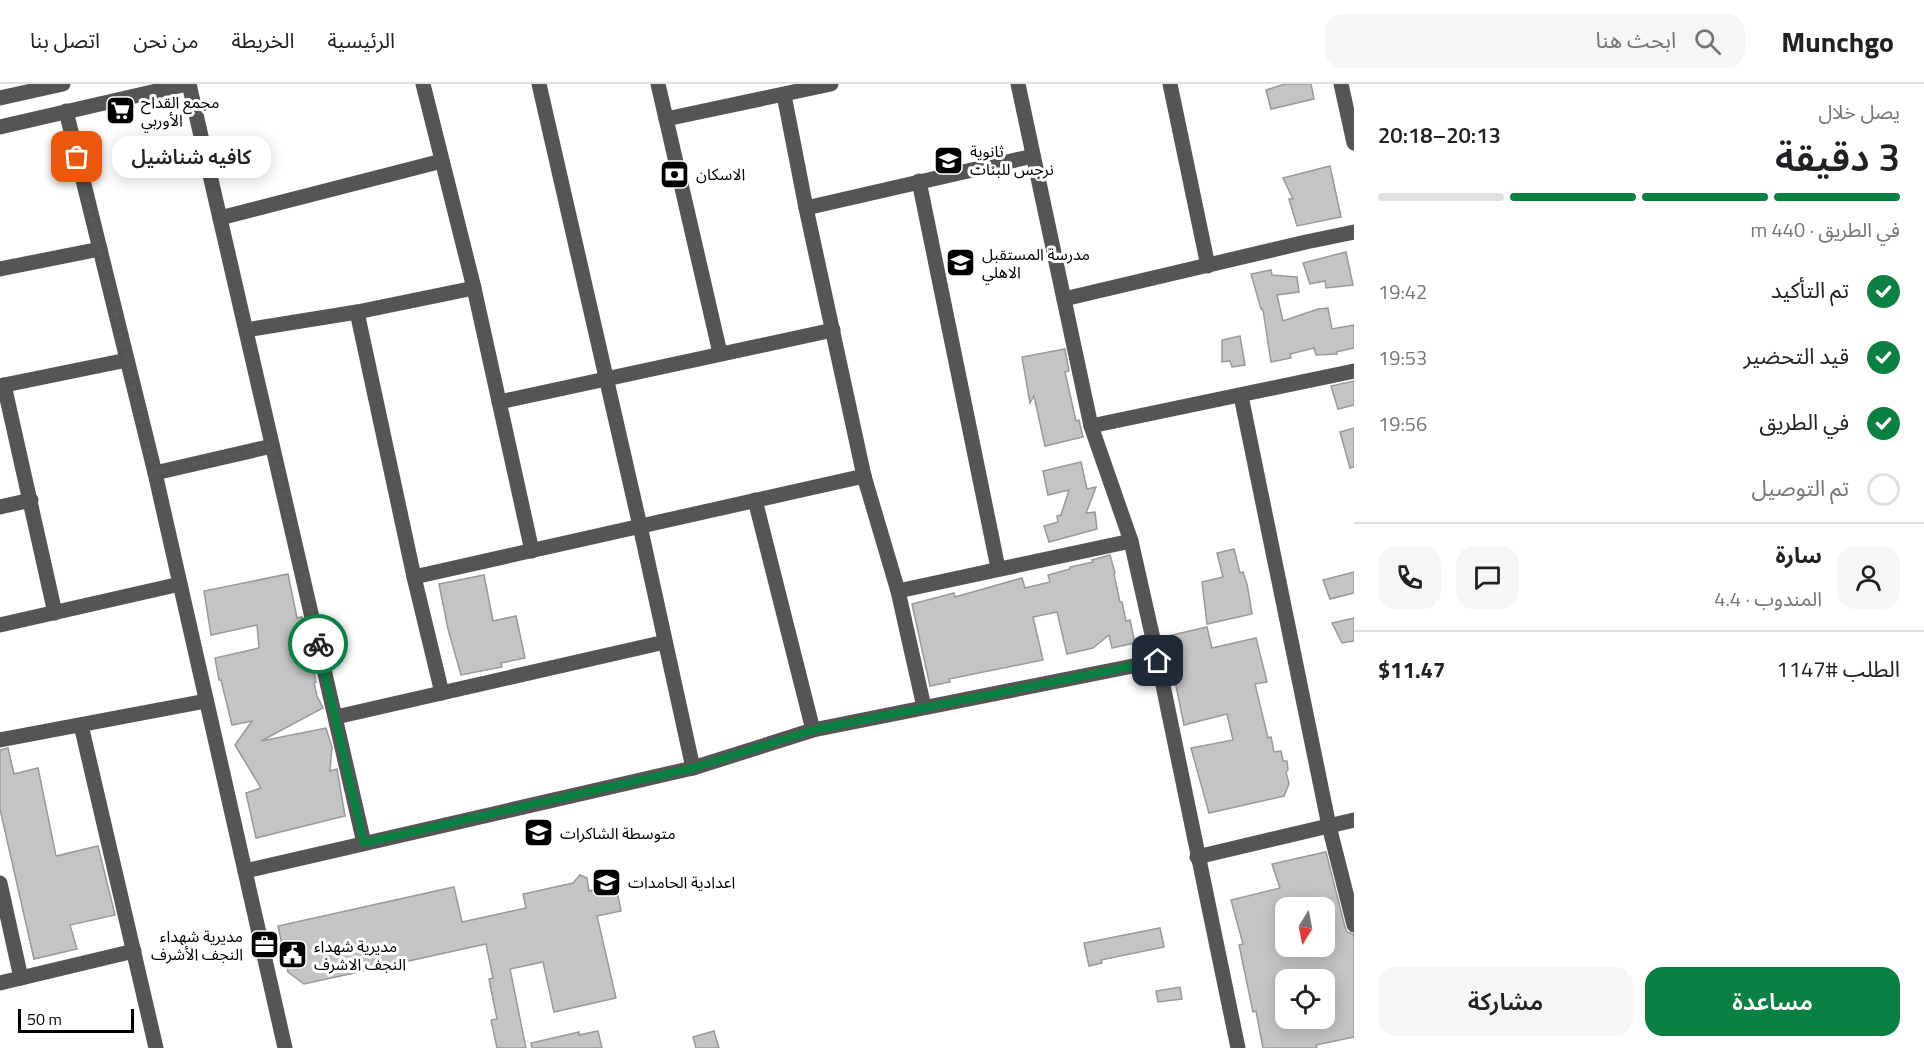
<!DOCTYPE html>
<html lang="ar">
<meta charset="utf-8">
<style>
:root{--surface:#fff;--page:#f6f6f6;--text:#202124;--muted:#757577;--line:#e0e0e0;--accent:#0b8043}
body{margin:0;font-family:"Titillium Web","Noto Sans Arabic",sans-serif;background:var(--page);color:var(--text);direction:rtl;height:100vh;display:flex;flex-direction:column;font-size:22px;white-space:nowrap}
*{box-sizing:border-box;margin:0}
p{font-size:20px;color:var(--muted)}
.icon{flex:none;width:33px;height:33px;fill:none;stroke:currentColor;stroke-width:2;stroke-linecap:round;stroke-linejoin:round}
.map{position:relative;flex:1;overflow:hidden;direction:ltr}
.drawer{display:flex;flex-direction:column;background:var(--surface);width:570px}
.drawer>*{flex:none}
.needle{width:39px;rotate:190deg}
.tools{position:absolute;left:1275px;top:813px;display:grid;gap:12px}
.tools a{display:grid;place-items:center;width:60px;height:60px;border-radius:12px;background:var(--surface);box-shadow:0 3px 15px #0003;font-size:30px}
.scale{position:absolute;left:18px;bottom:15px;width:116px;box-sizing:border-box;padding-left:6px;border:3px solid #000;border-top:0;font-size:16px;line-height:21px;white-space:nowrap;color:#000;-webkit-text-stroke:4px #fff;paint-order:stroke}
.pin{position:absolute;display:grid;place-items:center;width:51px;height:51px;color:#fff;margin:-26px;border-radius:12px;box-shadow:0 3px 9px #0006}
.courier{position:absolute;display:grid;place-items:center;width:60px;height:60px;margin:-30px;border:4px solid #0b8043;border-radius:50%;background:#fff;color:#222;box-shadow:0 2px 8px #0007}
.bubble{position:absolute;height:42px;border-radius:18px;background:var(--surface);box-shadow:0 3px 15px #0003;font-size:20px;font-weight:600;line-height:42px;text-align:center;direction:rtl}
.summary em{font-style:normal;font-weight:600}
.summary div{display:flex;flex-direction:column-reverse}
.summary{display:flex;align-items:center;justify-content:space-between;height:102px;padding:0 24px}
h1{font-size:39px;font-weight:600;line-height:45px}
.bar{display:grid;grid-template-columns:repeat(4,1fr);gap:9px 6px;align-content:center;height:72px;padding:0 24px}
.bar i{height:8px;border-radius:4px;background:var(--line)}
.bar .selected{background:var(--accent)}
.bar p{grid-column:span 4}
.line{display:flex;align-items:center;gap:15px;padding:0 24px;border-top:2px solid var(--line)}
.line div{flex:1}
.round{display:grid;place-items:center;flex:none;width:63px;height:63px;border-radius:18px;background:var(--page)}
ol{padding:0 24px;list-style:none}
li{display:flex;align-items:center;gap:18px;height:66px}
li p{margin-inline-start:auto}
li .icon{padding:6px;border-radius:50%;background:var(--accent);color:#fff;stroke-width:4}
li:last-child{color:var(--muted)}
li i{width:33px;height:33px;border:3px solid var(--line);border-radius:50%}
.cta{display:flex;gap:12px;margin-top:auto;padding:12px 24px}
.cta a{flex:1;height:69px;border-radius:18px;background:var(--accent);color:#fff;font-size:24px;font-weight:600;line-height:69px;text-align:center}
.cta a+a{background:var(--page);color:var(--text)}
header{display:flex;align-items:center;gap:36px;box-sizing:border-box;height:84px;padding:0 30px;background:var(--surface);border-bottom:2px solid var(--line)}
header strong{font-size:28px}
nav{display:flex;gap:33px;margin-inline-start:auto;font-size:21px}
.search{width:420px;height:54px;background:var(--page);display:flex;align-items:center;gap:15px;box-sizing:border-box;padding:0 21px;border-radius:18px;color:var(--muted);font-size:22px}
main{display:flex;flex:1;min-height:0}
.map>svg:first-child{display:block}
.building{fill:#c4c4c4;stroke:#999;stroke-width:1.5;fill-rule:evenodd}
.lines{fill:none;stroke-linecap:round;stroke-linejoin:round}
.minor{stroke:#555;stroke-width:15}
.done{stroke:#595959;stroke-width:6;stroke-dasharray:0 10.8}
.route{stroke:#0b8043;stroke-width:8}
.labels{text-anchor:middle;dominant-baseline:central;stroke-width:6;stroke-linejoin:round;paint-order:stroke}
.poi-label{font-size:16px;fill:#000;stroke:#fff;text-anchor:start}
</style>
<header>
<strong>Munchgo</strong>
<div class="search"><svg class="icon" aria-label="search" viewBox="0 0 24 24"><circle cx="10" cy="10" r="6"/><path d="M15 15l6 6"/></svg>ابحث هنا</div>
<nav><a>الرئيسية</a><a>الخريطة</a><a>من نحن</a><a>اتصل بنا</a></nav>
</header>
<main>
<section class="drawer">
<div class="summary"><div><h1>3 دقيقة</h1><p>يصل خلال</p></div><em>20:13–20:18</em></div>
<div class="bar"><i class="selected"></i><i class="selected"></i><i class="selected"></i><i></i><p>في الطريق · 440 m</p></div>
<ol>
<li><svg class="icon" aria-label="check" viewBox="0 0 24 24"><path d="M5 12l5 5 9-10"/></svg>تم التأكيد<p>19:42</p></li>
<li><svg class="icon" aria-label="check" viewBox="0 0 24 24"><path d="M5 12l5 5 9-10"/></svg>قيد التحضير<p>19:53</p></li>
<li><svg class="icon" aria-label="check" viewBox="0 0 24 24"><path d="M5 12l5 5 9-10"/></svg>في الطريق<p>19:56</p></li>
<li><i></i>تم التوصيل</li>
</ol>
<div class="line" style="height:108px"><a class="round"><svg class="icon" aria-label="person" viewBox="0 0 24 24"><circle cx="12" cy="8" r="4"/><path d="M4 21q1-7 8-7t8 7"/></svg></a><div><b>سارة</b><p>المندوب · 4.4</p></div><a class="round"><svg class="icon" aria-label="chat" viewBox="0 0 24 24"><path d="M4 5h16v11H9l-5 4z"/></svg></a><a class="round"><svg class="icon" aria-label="phone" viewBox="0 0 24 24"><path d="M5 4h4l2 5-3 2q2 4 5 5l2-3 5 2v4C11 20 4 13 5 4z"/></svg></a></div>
<div class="line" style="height:78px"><div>الطلب #1147</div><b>$11.47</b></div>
<div class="cta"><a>مساعدة</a><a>مشاركة</a></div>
</section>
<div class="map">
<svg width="1354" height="964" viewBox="0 0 1354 964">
<rect width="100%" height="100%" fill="#fff"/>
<g class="building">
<polygon points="1285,0 1311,0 1314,15 1271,25 1266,6"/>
<polygon points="1330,82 1341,133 1297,142 1289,115 1293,115 1283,94"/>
<polygon points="1346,168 1353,201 1326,204 1325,197 1310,200 1303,179"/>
<polygon points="1271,186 1272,191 1297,193 1299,208 1277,211 1283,237 1318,225 1328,224 1332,245 1354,241 1354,264 1336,268 1337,270 1316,271 1314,264 1290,270 1291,274 1271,278 1263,226 1261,225 1251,190"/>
<polygon points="1240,252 1245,281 1232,283 1230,277 1222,278 1222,256"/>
<polygon points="1065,265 1069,287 1065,288 1076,337 1079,336 1083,353 1045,362 1034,312 1030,319 1022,273"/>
<polygon points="1354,297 1354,321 1338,325 1331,302"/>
<polygon points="1354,344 1354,383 1350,384 1340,348"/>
<polygon points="1081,378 1087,405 1096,403 1086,429 1095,428 1097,445 1049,458 1044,442 1058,438 1057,432 1061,431 1069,406 1048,411 1043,387"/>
<polygon points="1234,465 1240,489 1243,488 1247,500 1252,530 1207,540 1202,498 1223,493 1217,469"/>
<polygon points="1110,471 1115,489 1114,490 1120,518 1122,518 1126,537 1130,536 1135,559 1112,564 1109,551 1093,564 1067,570 1057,528 1033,533 1043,576 949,595 950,598 930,602 912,520 954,509 955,513 1022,494 1025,504 1050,498 1048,491 1070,485 1070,483 1093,478 1092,476"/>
<polygon points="1354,488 1354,509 1330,515 1323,496"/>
<polygon points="288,490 297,534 302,533 316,598 314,599 317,612 323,624 261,657 326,644 332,663 330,687 337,685 345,732 256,754 246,709 261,704 235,661 252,637 232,641 221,596 219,596 215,574 259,564 257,541 211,551 204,507"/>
<polygon points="484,491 493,537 516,532 525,574 501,579 502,583 461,591 448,545 439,500"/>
<polygon points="1354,534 1354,557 1342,559 1332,539"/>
<polygon points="1207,543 1212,564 1256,554 1267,598 1255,600 1268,654 1271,653 1274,668 1281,667 1283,677 1287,677 1288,686 1286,688 1289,700 1284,712 1209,729 1191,664 1233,656 1227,630 1184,641 1175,597 1178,596 1168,552"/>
<polygon points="8,664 14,690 38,684 56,772 98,762 115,831 70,841 77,865 34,875 0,725 0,666"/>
<path d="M1326,768L1345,843L1347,848L1353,850L1354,855V953L1316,961L1317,964H1263L1256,927L1253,928L1239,861L1243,860L1231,816L1280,804L1272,780ZM1286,824H1324V862H1286ZM1286,896H1324V934H1286Z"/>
<polygon points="580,791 587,794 589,807 616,801 621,827 597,832 616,914 554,928 543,878 510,885 526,964 497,964 491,936 497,935 489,895 493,894 486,860 304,900 288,888 278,842 454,803 462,838 526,824 523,810 573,799"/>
<polygon points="1160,844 1164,863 1101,876 1102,879 1089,882 1084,859"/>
<polygon points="1180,903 1182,915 1158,918 1156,907"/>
<polygon points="598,947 602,964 532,964 531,959 579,948 579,951"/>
<polygon points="714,947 719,964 696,964 693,953"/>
</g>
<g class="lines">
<g class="minor">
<polyline points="189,0 364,759"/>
<polyline points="423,0 474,204 532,467"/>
<polyline points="539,0 640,442 693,684"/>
<polyline points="658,0 720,269"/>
<polyline points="1018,0 1091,342 1131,457 1158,577 1238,964"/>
<polyline points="1170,0 1208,182"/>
<polyline points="1341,0 1354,59"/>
<polyline points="784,11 806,124 864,392 898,507 924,623"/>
<polyline points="0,14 63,0"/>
<polyline points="66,27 155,389 285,964"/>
<polyline points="666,35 831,0"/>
<polyline points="0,43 187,0"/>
<polyline points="919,97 998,484"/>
<polyline points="806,124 1033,72"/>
<polyline points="220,134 442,77"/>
<polyline points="0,185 100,165"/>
<polyline points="1064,215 1306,158 1354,148"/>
<polyline points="357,228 414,493 442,609"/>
<polyline points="246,246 357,228 474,204"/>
<polyline points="4,301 55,529"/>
<polyline points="0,302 127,276"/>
<polyline points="1241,312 1329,742 1354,841"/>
<polyline points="499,318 833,246"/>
<polyline points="1091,342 1354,287"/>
<polyline points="155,389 272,362"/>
<polyline points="755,416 813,646"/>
<polyline points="0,423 31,416"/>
<polyline points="414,493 864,392"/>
<polyline points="898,507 1131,457"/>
<polyline points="0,541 180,500"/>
<polyline points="336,633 665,558"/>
<polyline points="81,641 156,964"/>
<polyline points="0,656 206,617"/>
<polyline points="1197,773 1354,736"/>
<polyline points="245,787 693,684 813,646 1158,577"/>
<polyline points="0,799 21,894"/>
<polyline points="0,899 134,867"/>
</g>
</g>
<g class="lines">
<polyline class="done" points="77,73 154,389 272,362 318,560"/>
<polyline class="route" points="318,560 364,759 693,684 813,646 1158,577"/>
</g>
<defs>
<symbol id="supermarket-square" viewBox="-11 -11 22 22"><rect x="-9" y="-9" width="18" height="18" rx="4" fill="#000" stroke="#fff"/><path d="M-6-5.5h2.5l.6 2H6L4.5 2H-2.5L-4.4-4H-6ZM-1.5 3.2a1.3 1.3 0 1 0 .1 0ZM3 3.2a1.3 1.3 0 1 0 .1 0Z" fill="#fff"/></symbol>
<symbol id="school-square" viewBox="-11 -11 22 22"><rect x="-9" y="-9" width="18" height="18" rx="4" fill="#000" stroke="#fff"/><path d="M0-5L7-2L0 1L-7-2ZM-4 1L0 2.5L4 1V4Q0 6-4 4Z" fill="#fff"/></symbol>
<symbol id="bank-square" viewBox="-11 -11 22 22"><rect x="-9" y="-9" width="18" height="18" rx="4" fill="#000" stroke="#fff"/><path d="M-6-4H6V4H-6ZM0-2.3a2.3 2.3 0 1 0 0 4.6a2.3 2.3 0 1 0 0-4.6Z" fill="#fff"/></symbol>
<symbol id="office-square" viewBox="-11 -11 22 22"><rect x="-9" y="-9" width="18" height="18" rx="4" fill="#000" stroke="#fff"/><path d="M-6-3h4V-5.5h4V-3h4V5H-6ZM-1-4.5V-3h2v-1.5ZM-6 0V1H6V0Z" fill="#fff"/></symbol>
<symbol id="civic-square" viewBox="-11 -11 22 22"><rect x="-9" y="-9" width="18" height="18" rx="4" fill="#000" stroke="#fff"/><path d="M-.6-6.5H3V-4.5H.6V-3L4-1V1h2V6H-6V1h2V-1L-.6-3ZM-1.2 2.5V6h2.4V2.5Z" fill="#fff"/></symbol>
</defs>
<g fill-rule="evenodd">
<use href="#supermarket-square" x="104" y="10" width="33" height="33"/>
<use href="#school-square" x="932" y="60" width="33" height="33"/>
<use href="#bank-square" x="658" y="74" width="33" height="33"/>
<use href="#school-square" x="944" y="162" width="33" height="33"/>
<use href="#school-square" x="522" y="732" width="33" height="33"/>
<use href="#school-square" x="590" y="782" width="33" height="33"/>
<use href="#office-square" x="248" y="844" width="33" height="33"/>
<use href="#civic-square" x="276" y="854" width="33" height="33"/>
</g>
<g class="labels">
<g class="poi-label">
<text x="141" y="18">مجمع القداح<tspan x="141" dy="18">الأوربي</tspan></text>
<text x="970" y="67">ثانوية<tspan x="970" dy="18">نرجس للبنات</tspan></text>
<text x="696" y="90">الاسكان</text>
<text x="982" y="170">مدرسة المستقبل<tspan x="982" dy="18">الاهلي</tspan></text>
<text x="560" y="749">متوسطة الشاكرات</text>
<text x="628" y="798">اعدادية الحامدات</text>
<text x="243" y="852" text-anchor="end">مديرية شهداء<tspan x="243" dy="18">النجف الأشرف</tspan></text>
<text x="314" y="862">مديرية شهداء<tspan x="314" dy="18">النجف الاشرف</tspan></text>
</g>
</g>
</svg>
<div class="tools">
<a><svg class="needle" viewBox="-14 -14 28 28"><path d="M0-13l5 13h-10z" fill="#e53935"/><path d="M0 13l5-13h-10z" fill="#757577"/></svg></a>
<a><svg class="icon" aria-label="locate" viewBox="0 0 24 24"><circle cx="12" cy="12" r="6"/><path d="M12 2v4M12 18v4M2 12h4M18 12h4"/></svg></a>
</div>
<div class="scale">50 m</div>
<div class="pin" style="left:77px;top:73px;background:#ea580c"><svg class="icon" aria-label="bag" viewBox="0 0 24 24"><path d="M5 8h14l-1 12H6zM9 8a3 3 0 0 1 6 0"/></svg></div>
<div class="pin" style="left:1158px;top:577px;background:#1f2937"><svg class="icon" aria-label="home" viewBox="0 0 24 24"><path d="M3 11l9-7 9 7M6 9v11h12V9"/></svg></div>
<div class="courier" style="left:318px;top:560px"><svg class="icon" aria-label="bike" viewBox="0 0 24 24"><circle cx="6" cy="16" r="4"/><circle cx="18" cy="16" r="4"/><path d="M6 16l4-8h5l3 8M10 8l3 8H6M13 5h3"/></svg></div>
<div class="bubble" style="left:112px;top:52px;width:159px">كافيه شناشيل</div>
</div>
</main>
